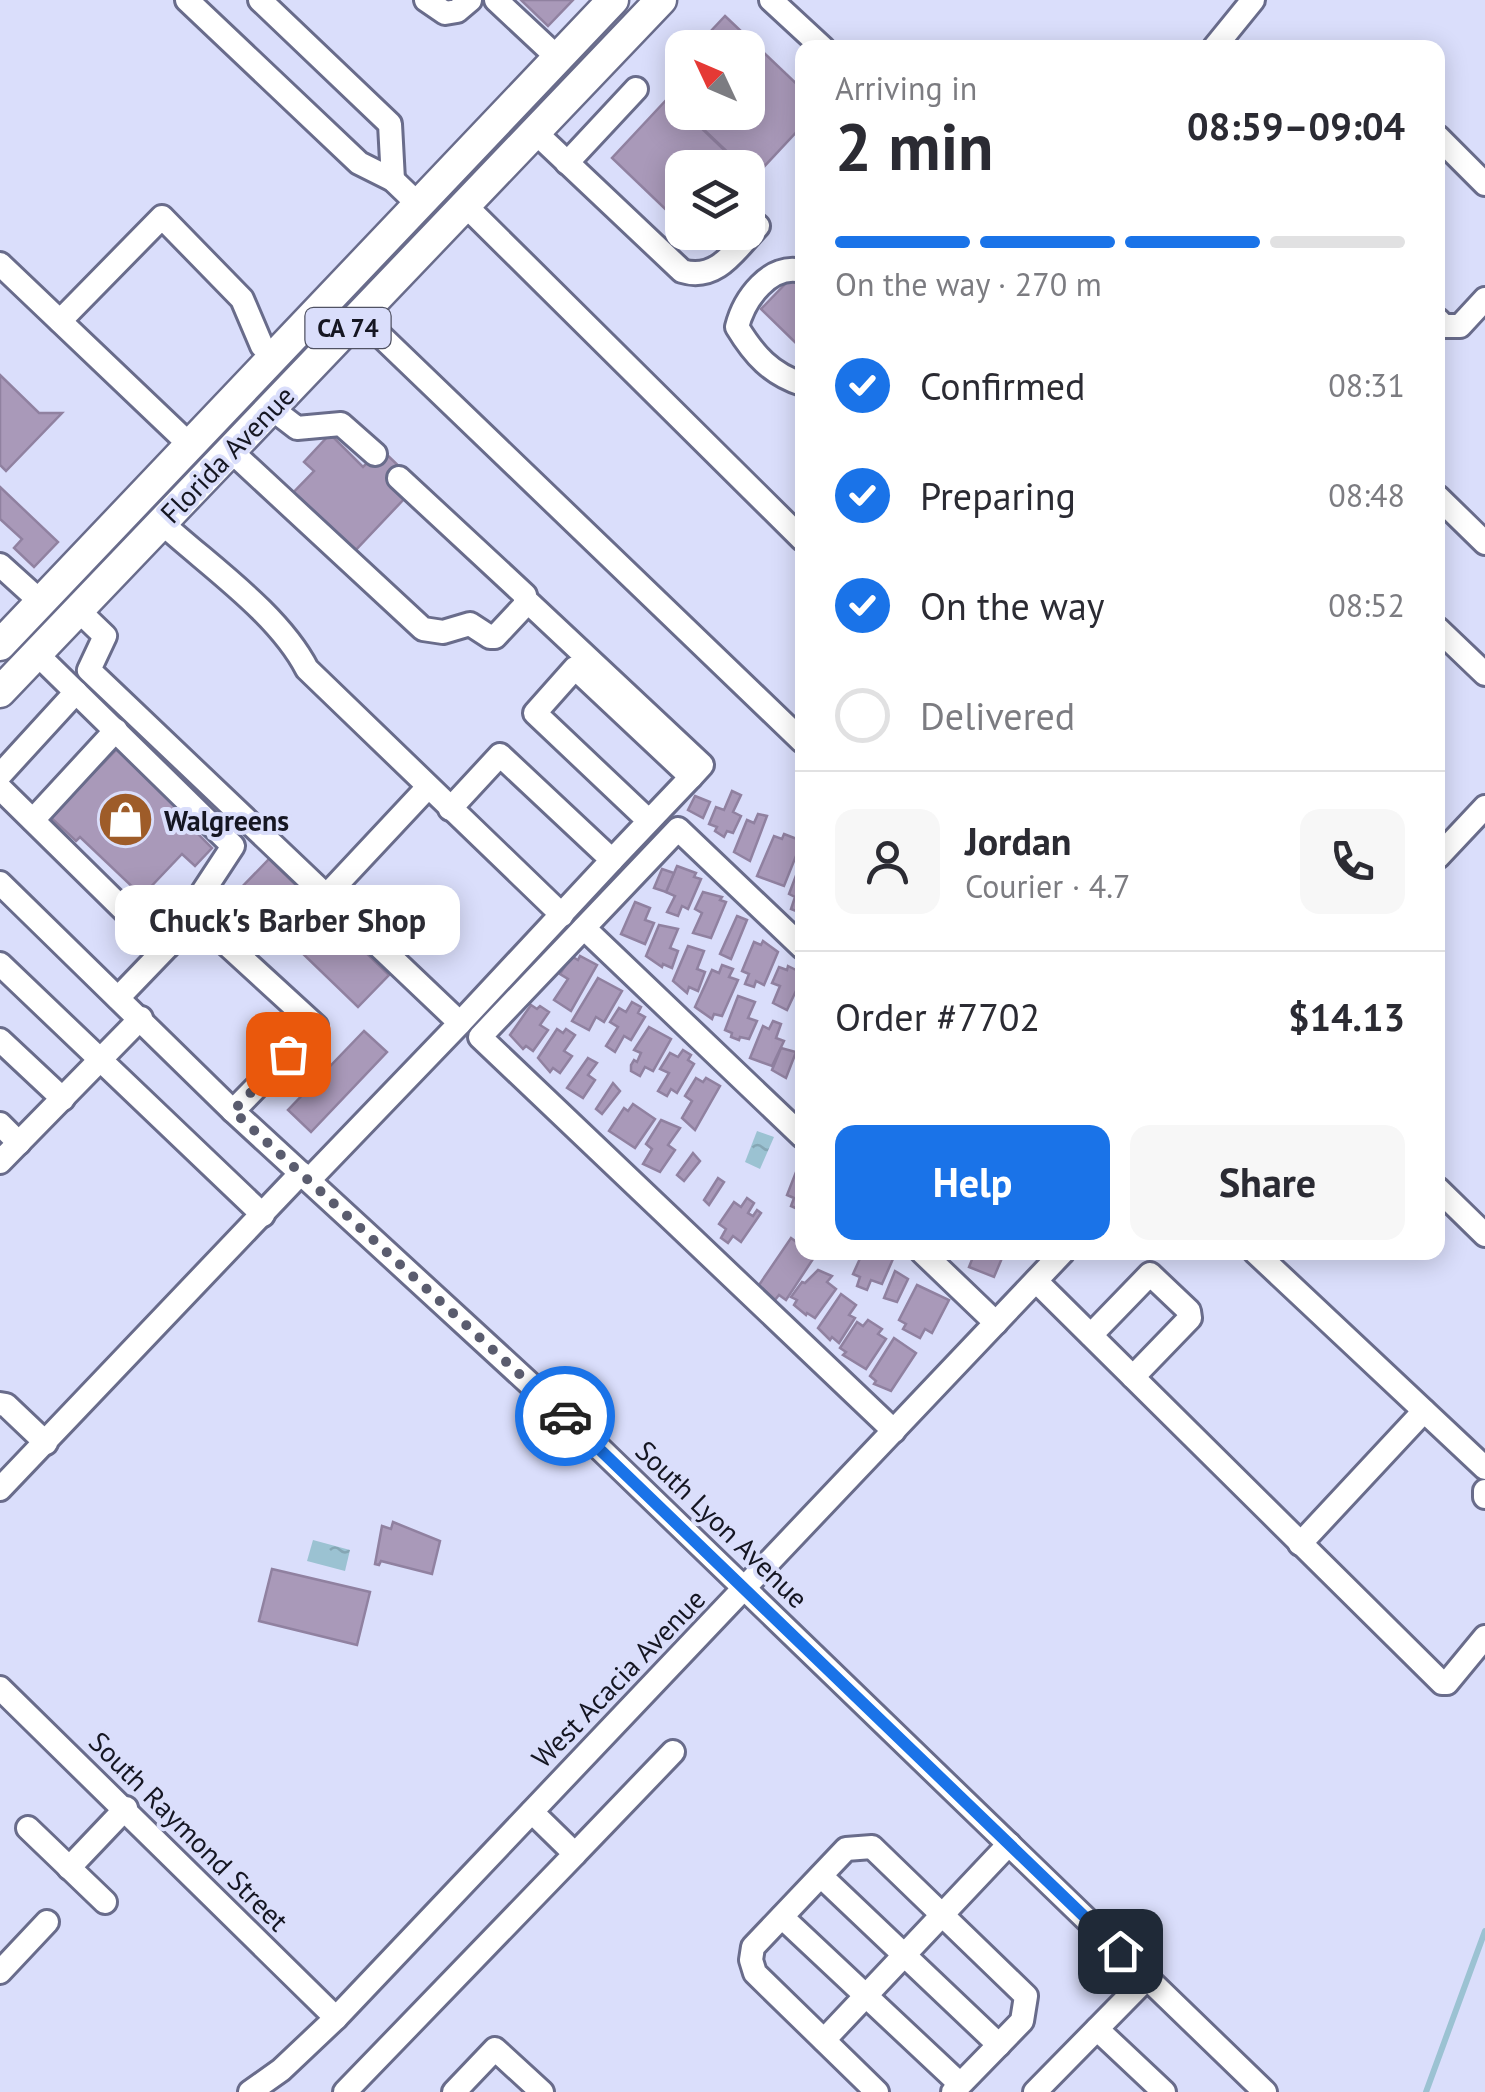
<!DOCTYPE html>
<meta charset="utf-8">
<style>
:root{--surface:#fff;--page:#f7f7f7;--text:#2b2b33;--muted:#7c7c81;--line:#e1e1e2;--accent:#1a73e8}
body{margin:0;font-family:"PT Sans",sans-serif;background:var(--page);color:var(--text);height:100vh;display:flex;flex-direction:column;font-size:38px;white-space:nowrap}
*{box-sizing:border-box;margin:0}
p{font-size:32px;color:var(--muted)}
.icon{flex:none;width:55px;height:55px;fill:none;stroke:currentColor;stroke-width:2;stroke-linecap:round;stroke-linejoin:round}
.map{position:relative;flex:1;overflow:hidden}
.details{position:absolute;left:795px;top:40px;width:650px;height:1220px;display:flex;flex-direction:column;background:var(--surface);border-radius:20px;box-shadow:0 5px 25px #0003}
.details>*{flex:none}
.needle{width:65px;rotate:314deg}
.buttons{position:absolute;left:665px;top:30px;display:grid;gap:20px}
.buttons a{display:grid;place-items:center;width:100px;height:100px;border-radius:20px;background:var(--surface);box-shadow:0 5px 25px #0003;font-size:50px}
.pin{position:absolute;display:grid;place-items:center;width:85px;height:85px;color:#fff;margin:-42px;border-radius:20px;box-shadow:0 5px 15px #0006}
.courier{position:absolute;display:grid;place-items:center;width:100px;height:100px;margin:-50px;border:8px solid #1a73e8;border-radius:50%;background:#fff;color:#222;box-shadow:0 2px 12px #0007}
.bubble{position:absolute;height:70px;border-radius:20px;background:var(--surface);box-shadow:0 5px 25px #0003;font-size:32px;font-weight:600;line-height:70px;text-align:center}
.summary em{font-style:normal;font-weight:600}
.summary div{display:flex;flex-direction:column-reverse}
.summary{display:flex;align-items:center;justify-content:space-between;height:170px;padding:0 40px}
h1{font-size:65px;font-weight:600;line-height:75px}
.bar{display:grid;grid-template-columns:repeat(4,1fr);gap:15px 10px;align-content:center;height:120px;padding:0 40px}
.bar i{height:12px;border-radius:8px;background:var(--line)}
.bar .active{background:var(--accent)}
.bar p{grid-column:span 4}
.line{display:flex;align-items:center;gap:25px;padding:0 40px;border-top:2px solid var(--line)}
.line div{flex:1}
.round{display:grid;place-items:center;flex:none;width:105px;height:105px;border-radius:20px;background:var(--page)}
ol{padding:0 40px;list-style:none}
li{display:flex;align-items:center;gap:30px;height:110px}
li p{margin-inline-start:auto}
li .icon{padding:10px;border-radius:50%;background:var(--accent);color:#fff;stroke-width:4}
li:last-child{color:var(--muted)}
li i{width:55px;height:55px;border:5px solid var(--line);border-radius:50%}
.button{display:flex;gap:20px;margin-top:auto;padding:20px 40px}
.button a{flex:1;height:115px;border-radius:20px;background:var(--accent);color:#fff;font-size:40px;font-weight:600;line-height:115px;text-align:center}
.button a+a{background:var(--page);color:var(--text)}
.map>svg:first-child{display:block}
.water{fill:url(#water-ripples)}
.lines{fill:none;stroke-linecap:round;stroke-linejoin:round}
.stream{stroke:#9bc2d2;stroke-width:6}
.building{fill:#a999b9;stroke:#9081a0;stroke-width:2.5}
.minor-casing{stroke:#696c8b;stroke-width:28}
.major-casing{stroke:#696c8b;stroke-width:35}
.minor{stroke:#fff;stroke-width:22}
.major{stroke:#fff;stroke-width:30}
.done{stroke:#5a5c6e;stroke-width:10;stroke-dasharray:0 18}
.route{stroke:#1a73e8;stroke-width:12}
.labels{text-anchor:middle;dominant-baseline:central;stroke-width:8;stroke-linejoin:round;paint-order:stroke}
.shield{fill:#dadefb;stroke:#505263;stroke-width:2.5}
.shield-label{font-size:25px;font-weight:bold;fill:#151622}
.street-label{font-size:28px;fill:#151622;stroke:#dadefb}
.poi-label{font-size:28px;font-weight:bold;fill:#151622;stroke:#dadefb;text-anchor:start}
</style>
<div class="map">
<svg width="1485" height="2092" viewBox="0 0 1485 2092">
<defs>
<pattern id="water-ripples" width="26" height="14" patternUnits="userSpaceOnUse" patternTransform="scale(2.5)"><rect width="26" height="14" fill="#9bc2d2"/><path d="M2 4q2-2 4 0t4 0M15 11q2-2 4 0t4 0" fill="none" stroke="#85a6b4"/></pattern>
</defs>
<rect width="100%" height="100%" fill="#dadefb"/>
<g class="water">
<polygon points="757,1131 774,1137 760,1169 745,1162"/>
<polygon points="313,1540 350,1550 345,1571 307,1561"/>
</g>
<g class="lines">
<polyline class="stream" points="1426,2092 1485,1931"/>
</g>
<g class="building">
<polygon points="521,0 573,0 548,26"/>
<polygon points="725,16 802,89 802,126 761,170 742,152 736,160 685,112 748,112 748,48 695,48"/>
<polygon points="682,61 682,110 669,97 680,86 669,75"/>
<polygon points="669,97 743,168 682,168 682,225 612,158"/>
<polygon points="791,278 802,289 802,349 761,309"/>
<polygon points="0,375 39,413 62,413 6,471 0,465"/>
<polygon points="330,434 363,467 381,449 405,472 405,498 351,555 287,499 314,471 304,462"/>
<polygon points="0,487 58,542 34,567 14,548 22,539 0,519"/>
<polygon points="120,746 203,826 197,833 212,848 195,866 182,854 142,896 80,837 76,841 47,814 74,785 78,789"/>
<polygon points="732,791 741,795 733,812 741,816 733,833 727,831 724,837 715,831 717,827 709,824 716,807 724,810"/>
<polygon points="695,796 710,802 703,818 688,810"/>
<polygon points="758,814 767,816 750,861 734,852 747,820 754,823"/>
<polygon points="784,834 802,841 784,886 757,876 774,836 782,839"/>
<polygon points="269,859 389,975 358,1007 238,891"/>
<polygon points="800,865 802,866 801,913 791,909 795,897 789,894"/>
<polygon points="677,866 696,873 694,877 701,879 688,909 682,906 678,916 667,912 675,896 666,892"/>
<polygon points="662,869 674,873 666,892 654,888"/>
<polygon points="703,892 722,897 720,900 726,902 711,938 693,933 702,913 695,909"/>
<polygon points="635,902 650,908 645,920 654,923 645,944 621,934"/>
<polygon points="737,916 747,920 731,959 720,954"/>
<polygon points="659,925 678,929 670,948 678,951 672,968 663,964 662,967 646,956"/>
<polygon points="763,941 778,952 764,985 756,981 754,987 745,984 749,974 742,971 754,942 761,945"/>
<polygon points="688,946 704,951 697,969 705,972 698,991 689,987 687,993 673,981"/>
<polygon points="571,956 578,960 580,956 597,965 571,1011 554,1000 568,979 560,974"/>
<polygon points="722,965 733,969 729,977 738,980 722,1016 714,1014 712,1019 695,1007 712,970 719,973"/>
<polygon points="788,966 802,973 802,978 787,1010 773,1003 780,986 772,983 779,967 787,970"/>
<polygon points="598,978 622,991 604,1022 596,1017 589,1030 572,1021"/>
<polygon points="738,996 755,1002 748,1018 757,1021 749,1039 740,1037 739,1040 731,1037 732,1033 725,1030"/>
<polygon points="632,1002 641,1007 638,1013 645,1017 631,1040 624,1036 615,1052 606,1046 618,1027 610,1022 619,1008 626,1012"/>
<polygon points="531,1005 537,1009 540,1006 549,1012 540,1025 548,1030 533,1051 526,1046 523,1049 510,1035"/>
<polygon points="773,1021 781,1024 776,1038 784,1041 772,1066 750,1058 763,1026 769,1029"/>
<polygon points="649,1027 671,1039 653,1071 645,1067 640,1076 631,1071 631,1065 634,1060 637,1062 641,1053 634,1050"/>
<polygon points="557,1029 563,1033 566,1029 575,1035 564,1051 572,1056 560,1073 553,1068 550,1072 538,1058"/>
<polygon points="364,1031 387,1052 311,1132 288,1110"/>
<polygon points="781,1048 796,1052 786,1078 772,1070"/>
<polygon points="683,1050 691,1055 688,1060 694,1064 677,1093 671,1089 667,1096 658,1091 669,1073 660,1069 670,1053 678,1057"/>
<polygon points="588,1058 597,1063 588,1075 595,1080 583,1098 567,1088"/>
<polygon points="696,1078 703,1082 706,1078 720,1086 695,1130 682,1118 692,1101 685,1096"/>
<polygon points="613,1083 620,1091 602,1114 596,1109"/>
<polygon points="633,1104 655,1119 635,1148 609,1131 624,1108 628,1111"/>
<polygon points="661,1120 680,1128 668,1145 675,1150 660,1172 643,1164 652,1149 646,1144"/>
<polygon points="693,1153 700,1161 684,1181 677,1175"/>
<polygon points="796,1172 802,1174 802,1211 791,1206 794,1198 787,1195"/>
<polygon points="718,1178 724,1182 709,1205 704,1200"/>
<polygon points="747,1198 754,1203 748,1213 753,1216 757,1210 761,1213 741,1242 733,1236 728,1243 721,1238 726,1229 719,1224 734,1202 741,1207"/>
<polygon points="791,1238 802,1246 802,1252 815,1256 786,1300 779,1295 775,1300 759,1285"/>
<polygon points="863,1252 896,1252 882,1284 871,1280 867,1290 857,1286 860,1277 853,1274"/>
<polygon points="975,1252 994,1252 993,1255 1002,1258 994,1277 969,1267"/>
<polygon points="818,1270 832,1276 827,1282 836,1289 815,1318 807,1313 806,1315 794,1305 797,1300 791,1297 802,1282 805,1283"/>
<polygon points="895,1271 908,1279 897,1302 884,1298"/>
<polygon points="917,1285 949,1300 932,1333 925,1329 920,1338 903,1329 906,1324 899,1320"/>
<polygon points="841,1294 856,1305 849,1315 855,1318 839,1343 832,1337 830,1340 818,1328"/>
<polygon points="868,1320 882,1329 878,1334 886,1339 866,1369 843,1355 846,1352 840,1348 857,1322 863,1326"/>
<polygon points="894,1338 916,1353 891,1391 874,1384 876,1381 870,1376"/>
<polygon points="393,1522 440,1541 432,1574 381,1561 379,1565 375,1564 382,1526 391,1529"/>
<polygon points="272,1569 370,1592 357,1645 259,1621"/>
</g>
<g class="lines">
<defs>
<g id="minor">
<polyline points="187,0 359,163 393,180 419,205"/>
<polyline points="260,0 390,124 393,180"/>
<polyline points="426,0 445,13 457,11 470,0"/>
<polyline points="496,0 558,58"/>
<polyline points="771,0 823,48"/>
<polyline points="1214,48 1253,0"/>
<path d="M535,132L682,271C717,282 736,249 758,226"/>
<polyline points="1438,137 1485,184"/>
<polyline points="567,163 636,89"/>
<polyline points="465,205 802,539"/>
<polyline points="0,264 190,445"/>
<path d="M802,271C770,263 744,299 737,327C754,355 771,374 802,384"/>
<polyline points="360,316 802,741"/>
<polyline points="1438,320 1444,326 1460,326 1485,299"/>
<polyline points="60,321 162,217 242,299 262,346 274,357"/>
<polyline points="271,408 297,428 341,424 375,454"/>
<polyline points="231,451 423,629 443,632 470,624 490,637 495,637 525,605 525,595 399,478"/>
<polyline points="1438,497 1485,543"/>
<path d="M162,523C209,566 278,613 307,669L562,915"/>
<polyline points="0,565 41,602"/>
<polyline points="527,601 702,765 691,777"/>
<polyline points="78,610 105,636 89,670 460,1023 309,1180"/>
<polyline points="1438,629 1485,674"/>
<polyline points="37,654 233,846 187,916"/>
<polyline points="0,775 76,692"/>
<polyline points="0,788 131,917 168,946"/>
<polyline points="450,809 500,755 612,860 460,1023"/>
<polyline points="33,820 116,730"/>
<polyline points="1438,857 1485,807"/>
<polyline points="612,860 691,777 575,668 535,713 649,821"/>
<polyline points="0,883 233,1111 592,1441 1265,2092"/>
<polyline points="326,896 428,787"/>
<polyline points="584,928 802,1136"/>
<polyline points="802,947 678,829 480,1037 894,1431"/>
<polyline points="0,964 263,1215"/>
<polyline points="118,998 168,946 187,916 211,930 316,1026 233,1111"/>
<polyline points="0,1040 63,1099"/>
<polyline points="0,1124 19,1143"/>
<polyline points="0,1162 141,1018"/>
<polyline points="1438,1189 1485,1235"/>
<polyline points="922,1252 996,1323"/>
<polyline points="1255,1252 1485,1468"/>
<polyline points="1036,1281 1442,1683 1447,1683 1485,1637"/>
<polyline points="1091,1335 1150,1274 1189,1311 1190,1318 1133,1377"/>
<polyline points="0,1404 6,1405 46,1443"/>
<polyline points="0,1489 301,1173"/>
<polyline points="1485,1491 1485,1497"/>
<polyline points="1300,1544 1424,1411"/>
<polyline points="0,1688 336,2018"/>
<polyline points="28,1828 105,1902"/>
<polyline points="575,1854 673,1752"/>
<polyline points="69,1868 126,1808"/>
<polyline points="821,1876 999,2045"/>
<polyline points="782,1917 960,2084"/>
<polyline points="0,1972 47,1922"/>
<polyline points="1097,2029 1164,2092"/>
<polyline points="824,2040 1009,1844"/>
<polyline points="250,2092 281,2070 336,2018 1063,1252"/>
<polyline points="345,2092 575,1854 532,1812"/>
<polyline points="454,2092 495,2049 542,2092"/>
<polyline points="877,2092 755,1973 751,1960 753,1947 846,1849 872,1847 1026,1996 1022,2021 953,2092"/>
<polyline points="1035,2092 1147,1978"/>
</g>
<g id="major">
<polyline points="0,645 613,0"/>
<polyline points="0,692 661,0"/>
</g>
</defs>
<use href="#minor" class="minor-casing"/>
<use href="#major" class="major-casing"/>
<use href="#minor" class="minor"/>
<use href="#major" class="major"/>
</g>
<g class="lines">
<polyline class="done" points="288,1054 233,1111 565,1416"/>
<polyline class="route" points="565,1416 1120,1951"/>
</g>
<defs>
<symbol id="shop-disc" viewBox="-11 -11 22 22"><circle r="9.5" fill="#9e5c29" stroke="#dadefb"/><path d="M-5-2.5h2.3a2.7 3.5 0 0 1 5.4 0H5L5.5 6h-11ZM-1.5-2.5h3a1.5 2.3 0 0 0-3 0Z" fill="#fff"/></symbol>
</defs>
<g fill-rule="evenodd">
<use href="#shop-disc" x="94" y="788" width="63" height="63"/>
</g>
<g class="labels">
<rect class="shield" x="305.5" y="308" width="85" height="40" rx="8"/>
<g class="shield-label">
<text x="348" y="328">CA 74</text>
</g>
<g class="street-label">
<text transform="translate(227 454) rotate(-46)">Florida Avenue</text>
<text transform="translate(722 1524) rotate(44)">South Lyon Avenue</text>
<text transform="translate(618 1678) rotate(-46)">West Acacia Avenue</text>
<text transform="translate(189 1831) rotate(45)">South Raymond Street</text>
</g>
<g class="poi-label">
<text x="164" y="820">Walgreens</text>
</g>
</g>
</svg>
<div class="buttons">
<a><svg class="needle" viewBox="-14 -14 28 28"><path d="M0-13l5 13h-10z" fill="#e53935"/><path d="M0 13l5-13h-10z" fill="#7c7c81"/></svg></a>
<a><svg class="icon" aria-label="layers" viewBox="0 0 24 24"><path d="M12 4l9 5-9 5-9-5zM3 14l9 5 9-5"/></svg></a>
</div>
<div class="pin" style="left:288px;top:1054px;background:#ea580c"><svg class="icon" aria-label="bag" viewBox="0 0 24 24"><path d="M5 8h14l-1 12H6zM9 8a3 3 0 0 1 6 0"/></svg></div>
<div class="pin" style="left:1120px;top:1951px;background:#1f2937"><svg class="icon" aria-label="home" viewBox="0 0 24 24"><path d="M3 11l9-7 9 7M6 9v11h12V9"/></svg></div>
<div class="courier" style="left:565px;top:1416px"><svg class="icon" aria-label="car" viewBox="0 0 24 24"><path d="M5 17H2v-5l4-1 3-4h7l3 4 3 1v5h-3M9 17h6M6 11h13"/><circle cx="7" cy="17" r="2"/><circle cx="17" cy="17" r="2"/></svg></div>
<div class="bubble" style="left:115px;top:885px;width:345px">Chuck's Barber Shop</div>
<section class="details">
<div class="summary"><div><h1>2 min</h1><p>Arriving in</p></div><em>08:59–09:04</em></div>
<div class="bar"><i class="active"></i><i class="active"></i><i class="active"></i><i></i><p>On the way · 270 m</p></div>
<ol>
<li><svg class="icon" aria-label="check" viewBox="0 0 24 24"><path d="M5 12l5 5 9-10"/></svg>Confirmed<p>08:31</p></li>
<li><svg class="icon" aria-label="check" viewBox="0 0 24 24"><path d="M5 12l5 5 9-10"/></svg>Preparing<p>08:48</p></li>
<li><svg class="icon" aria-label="check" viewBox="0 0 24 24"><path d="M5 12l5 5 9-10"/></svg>On the way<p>08:52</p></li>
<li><i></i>Delivered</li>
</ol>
<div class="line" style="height:180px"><a class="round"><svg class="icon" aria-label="person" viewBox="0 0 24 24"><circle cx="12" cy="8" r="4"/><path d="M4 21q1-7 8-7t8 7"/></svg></a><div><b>Jordan</b><p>Courier · 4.7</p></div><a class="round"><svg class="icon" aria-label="phone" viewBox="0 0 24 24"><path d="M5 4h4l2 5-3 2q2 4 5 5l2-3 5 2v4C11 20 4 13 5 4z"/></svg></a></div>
<div class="line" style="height:130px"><div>Order #7702</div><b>$14.13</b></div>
<div class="button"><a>Help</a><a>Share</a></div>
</section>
</div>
